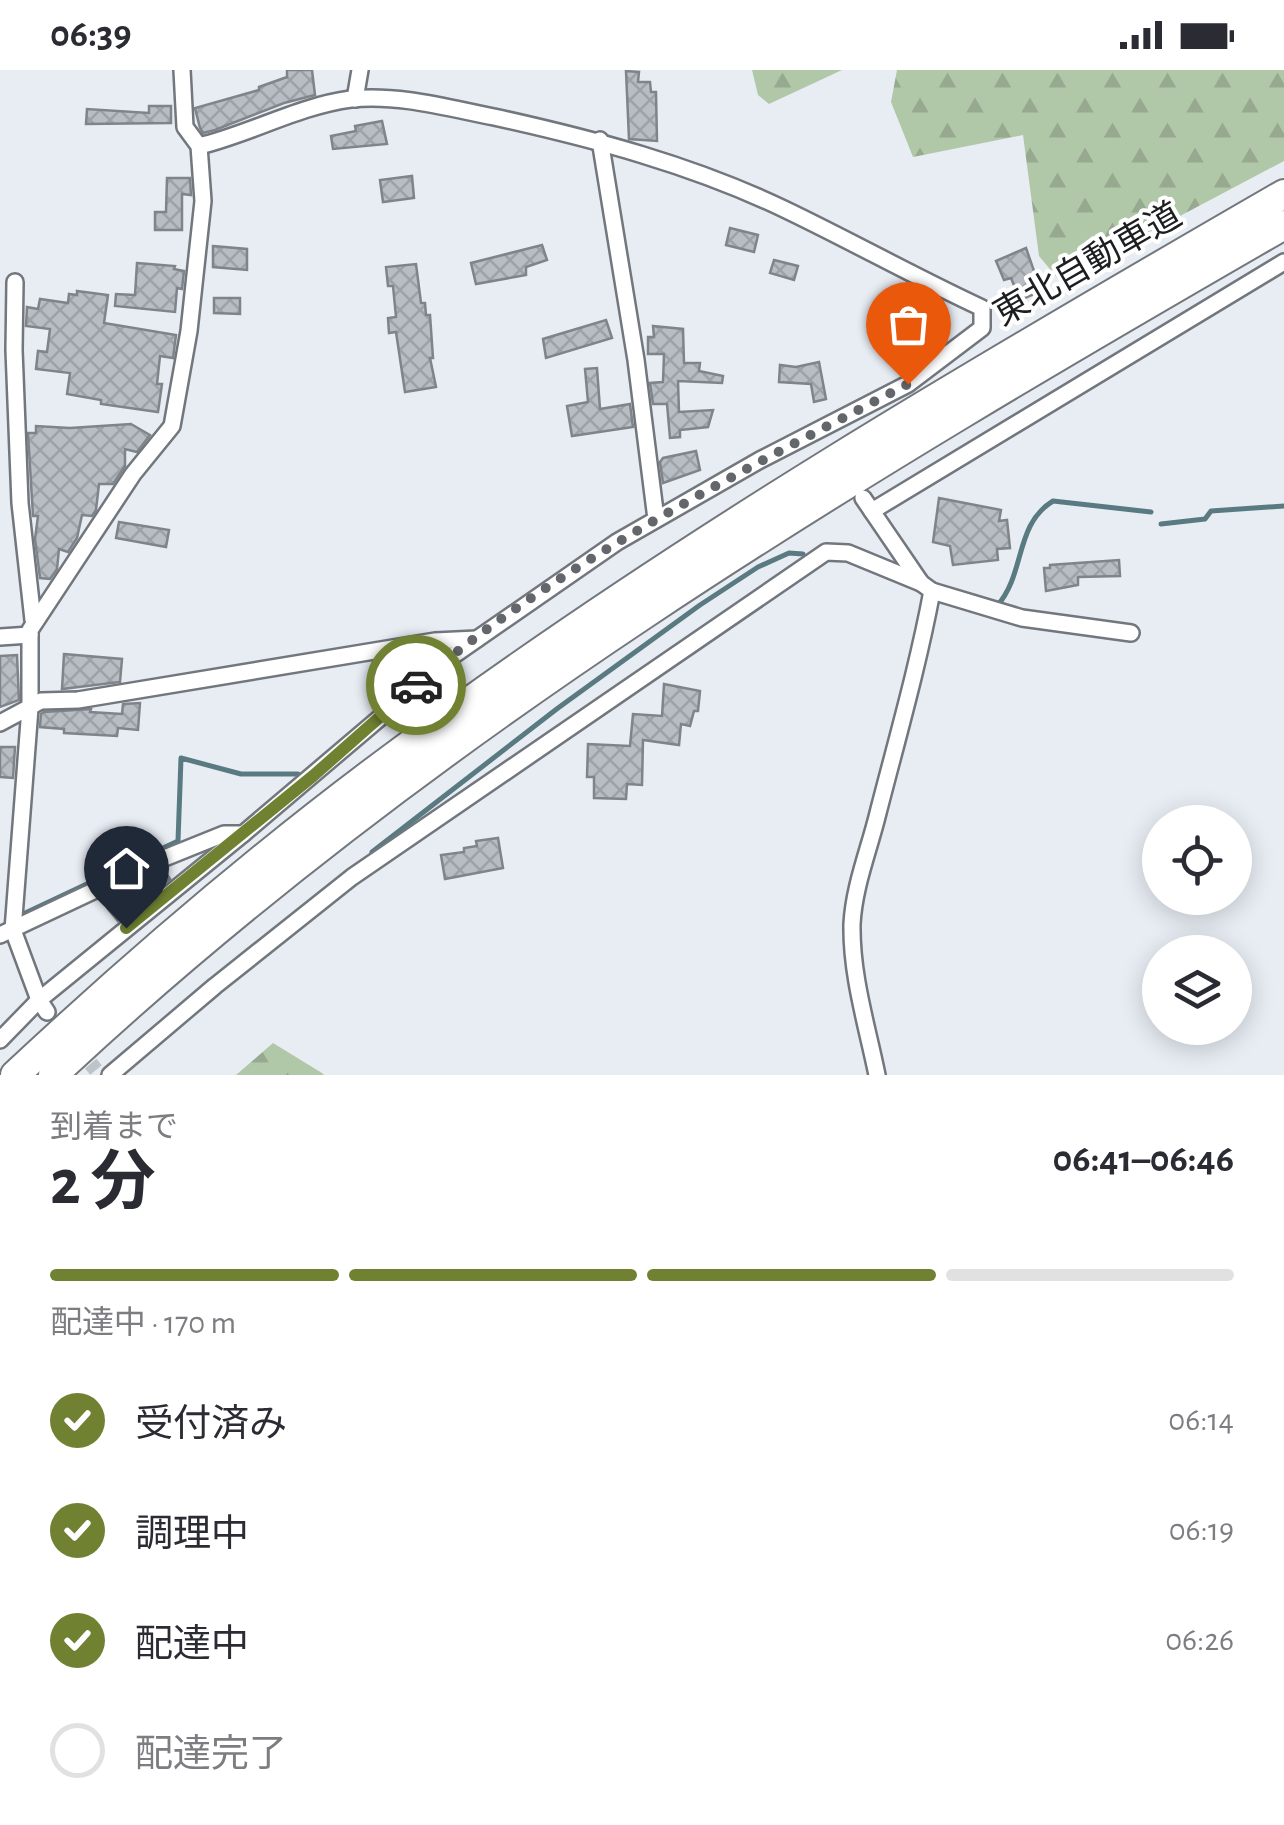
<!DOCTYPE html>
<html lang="ja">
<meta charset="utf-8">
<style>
:root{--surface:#fff;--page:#f2f2f3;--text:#2b2b33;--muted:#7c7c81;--line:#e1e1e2;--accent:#708232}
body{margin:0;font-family:"Alegreya Sans","Noto Sans JP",sans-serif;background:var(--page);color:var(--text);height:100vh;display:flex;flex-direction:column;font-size:38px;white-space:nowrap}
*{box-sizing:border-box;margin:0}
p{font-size:32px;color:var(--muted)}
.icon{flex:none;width:55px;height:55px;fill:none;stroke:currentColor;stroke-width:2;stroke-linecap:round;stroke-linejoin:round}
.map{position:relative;height:1005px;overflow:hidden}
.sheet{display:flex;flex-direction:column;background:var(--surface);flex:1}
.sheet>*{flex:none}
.controls{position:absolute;left:1142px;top:735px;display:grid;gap:20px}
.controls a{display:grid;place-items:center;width:110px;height:110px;border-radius:50%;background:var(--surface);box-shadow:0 5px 25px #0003;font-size:50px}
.pin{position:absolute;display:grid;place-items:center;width:85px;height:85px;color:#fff;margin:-102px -42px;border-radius:50% 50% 50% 0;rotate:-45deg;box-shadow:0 0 10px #0007}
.pin .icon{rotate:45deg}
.courier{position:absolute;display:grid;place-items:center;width:100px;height:100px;margin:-50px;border:8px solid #708232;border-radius:50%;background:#fff;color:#222;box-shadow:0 2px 12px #0007}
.summary em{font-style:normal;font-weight:700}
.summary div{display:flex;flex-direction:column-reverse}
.summary{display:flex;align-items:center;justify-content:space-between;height:170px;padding:0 50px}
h1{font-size:65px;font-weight:700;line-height:75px}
.bar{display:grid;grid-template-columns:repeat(4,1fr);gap:15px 10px;align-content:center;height:120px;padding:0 50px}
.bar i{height:12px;border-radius:8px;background:var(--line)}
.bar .on{background:var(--accent)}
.bar p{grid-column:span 4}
ol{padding:0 50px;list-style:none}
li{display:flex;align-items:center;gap:30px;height:110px}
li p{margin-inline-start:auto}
li .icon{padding:10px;border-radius:50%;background:var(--accent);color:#fff;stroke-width:4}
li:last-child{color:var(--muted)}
li i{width:55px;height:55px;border:5px solid var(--line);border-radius:50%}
.status{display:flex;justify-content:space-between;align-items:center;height:70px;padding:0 50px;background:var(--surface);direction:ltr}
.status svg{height:28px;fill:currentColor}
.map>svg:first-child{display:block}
.forest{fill:url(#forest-firs)}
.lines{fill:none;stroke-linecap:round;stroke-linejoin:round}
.stream{stroke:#5a7a82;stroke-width:5}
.building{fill:url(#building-cross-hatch);stroke:#7f848a;stroke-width:2.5}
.street-tunnel{stroke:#bfc4ca;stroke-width:15;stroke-dasharray:15 8;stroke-linecap:butt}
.street-casing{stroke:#72777d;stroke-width:20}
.highway-casing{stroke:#72777d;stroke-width:32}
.street{stroke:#fff;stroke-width:15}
.highway{stroke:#fff;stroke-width:28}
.done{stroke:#63666a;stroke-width:10;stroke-dasharray:0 18}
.route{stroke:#708232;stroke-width:12}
.labels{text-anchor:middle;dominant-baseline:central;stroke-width:8;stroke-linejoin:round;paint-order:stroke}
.street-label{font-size:35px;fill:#1c1e20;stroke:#fff}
</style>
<div class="status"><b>06:39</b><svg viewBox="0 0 49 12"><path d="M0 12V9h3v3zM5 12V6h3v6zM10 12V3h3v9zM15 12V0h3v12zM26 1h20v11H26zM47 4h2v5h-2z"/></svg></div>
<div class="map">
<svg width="1284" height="1005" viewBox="0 0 1284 1005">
<defs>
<pattern id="forest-firs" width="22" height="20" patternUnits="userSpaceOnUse" patternTransform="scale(2.5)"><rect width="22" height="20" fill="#b0c7a8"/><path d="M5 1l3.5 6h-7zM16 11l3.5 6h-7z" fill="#97aa90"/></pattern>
<pattern id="building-cross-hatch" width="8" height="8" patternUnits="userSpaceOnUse" patternTransform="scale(2.5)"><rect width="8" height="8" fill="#b7bdc3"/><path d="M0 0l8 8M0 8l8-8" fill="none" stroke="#9da2a7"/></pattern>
</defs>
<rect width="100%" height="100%" fill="#e8edf4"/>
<g class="forest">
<polygon points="752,0 842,0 769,34 758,25"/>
<polygon points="897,0 1284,0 1284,91 1059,210 1039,186 1023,65 913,87 891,32"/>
<polygon points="273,973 322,1003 324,1005 236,1005"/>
</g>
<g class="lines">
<g class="stream">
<polyline points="1161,454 1205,449 1211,441 1284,436"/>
<path d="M997,536C1026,503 1014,455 1053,431L1151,442"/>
<polyline points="372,782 558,638 700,535 758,497 789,483 803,484"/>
<polyline points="21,845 178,771 181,688 241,704 298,704"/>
</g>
</g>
<g class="building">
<polygon points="287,0 312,0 315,25 284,33 215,60 203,63 200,58 195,38 259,20 259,17 287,7"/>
<polygon points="626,1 639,2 638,12 650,12 651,22 656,22 657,71 629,69"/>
<polygon points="149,36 171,36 171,53 86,54 87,39 149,43"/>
<polygon points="382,51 387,74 333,79 331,66 356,61 355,56"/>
<polygon points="412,106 414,128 383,132 380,110"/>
<polygon points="167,108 190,108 191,125 182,124 182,160 155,160 155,142 166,142"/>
<polygon points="730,158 758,165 754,182 726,175"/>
<polygon points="542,175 547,190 526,197 526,205 476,214 471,193"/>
<polygon points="213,176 247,179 247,200 213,197"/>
<polygon points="1026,178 1041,221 1020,230 1011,208 1004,210 996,191"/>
<polygon points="774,190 798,196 794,210 770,203"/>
<polygon points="137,193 175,196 174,199 184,201 182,219 177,218 175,242 115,236 116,224 135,225"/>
<polygon points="416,194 421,233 425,233 426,245 430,245 433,288 430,288 436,317 405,322 396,262 389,263 388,248 396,247 393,216 388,216 386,197"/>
<polygon points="77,221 108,225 104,253 176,265 173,288 160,286 157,314 162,314 158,342 101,334 101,330 67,324 70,303 36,299 38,281 47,282 50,259 26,256 27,237 38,239 40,229 68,233 69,224 77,225"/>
<polygon points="214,228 240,228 240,244 214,243"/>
<polygon points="606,250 612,268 546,288 543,269"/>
<polygon points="653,256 683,259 684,293 700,293 699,301 723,306 722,313 678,311 679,342 713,340 708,357 680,360 680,367 670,368 667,334 653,334 650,313 663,312 664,284 648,284 648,267 654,267"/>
<polygon points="819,292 826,329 814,332 811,314 779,312 780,295 796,297"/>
<polygon points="597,298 600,339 630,334 633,357 572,366 567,336 588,332 585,299"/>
<polygon points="131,354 150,365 137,382 125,379 125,396 113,414 99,414 96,440 92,446 82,445 77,468 68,482 59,479 57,499 50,509 40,508 35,469 38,446 33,446 28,363 36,363 36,356 70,358"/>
<polygon points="696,381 700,400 663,413 660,392 663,388"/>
<polygon points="939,428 1001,440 999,451 1007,450 1010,478 997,479 998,490 953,495 950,476 933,472"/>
<polygon points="119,452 169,460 166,477 116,468"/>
<polygon points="1119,490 1120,506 1078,507 1078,515 1046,521 1044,498 1050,498 1050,495"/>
<polygon points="64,584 122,589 120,612 62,619"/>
<polygon points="17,585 19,630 0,637 0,586"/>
<polygon points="664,614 700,621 698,641 694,641 690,656 681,654 679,675 643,670 642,715 627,714 626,729 594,728 594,707 587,707 588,674 630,676 633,644 662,646"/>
<polygon points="140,633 138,660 118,658 117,666 64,663 64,659 40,657 41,644 44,642 91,639 90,642 122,644 123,634"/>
<polygon points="0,677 15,677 13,708 0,707"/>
<polygon points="498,768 503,798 445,809 441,785 464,782 464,778 477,776 476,771"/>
<polygon points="164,800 170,809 118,851 108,839"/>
</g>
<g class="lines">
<polyline class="street-tunnel" points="76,976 96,1000"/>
<defs>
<g id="street">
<polyline points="355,29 360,0"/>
<polyline points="600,70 636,290 656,449"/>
<polyline points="15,212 14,280 20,433 33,550"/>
<path d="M863,428L921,513L932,521C918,596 897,669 878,743C869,780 854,816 852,854C851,905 867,956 877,1005"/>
<polyline points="872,441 1284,192"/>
<polyline points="932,521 1022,548 1131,563"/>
<polyline points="0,567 30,565"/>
<polyline points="0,653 41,631 78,630 435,571 477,569"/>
<polyline points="0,865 157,791 224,764 243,764"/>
<polyline points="47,942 39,930 13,860 30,638 30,560 133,404 172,356 189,261 203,131 199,76 185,57 182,0"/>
<path d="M0,970L39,930L243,764L454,585L617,472L760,390L908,314L982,258V238C915,207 851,171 784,139C692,95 594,69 494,47C448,38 399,24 351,29C298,36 250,64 199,76"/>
<polyline points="110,1005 215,916 352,807 826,482 848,483 921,513"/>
</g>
<g id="highway">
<path d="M15,1005C136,892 262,784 396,685C677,476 981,299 1284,124"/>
<path d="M53,1005C420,661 850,405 1284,155"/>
</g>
</defs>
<use href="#street" class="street-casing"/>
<use href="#highway" class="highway-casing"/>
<use href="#street" class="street"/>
<use href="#highway" class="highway"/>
</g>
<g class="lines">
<path class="done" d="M416,615C564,490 738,403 908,314"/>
<polyline class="route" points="126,858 313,706 416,615"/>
</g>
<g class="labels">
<g class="street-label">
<text transform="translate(1088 195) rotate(-30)">東北自動車道</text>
</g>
</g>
</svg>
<div class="controls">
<a><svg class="icon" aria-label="locate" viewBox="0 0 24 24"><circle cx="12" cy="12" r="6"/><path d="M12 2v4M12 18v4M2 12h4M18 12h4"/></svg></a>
<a><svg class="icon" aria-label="layers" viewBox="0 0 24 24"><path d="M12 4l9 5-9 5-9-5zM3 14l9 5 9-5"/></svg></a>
</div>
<div class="pin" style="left:908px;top:314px;background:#ea580c"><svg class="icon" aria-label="bag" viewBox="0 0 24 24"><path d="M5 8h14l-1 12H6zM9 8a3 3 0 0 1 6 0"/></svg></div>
<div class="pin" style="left:126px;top:858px;background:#1f2937"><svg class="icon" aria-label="home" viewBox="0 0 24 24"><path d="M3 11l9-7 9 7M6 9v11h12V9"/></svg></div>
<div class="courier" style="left:416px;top:615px"><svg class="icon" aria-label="car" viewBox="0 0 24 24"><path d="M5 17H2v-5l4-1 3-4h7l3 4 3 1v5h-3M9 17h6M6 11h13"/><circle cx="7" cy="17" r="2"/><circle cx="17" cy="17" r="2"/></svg></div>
</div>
<section class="sheet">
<div class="summary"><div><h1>2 分</h1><p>到着まで</p></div><em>06:41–06:46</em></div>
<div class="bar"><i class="on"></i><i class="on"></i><i class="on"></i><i></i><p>配達中 · 170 m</p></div>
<ol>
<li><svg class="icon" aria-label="check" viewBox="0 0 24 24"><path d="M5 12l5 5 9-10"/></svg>受付済み<p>06:14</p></li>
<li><svg class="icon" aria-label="check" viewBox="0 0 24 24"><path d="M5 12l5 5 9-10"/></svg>調理中<p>06:19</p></li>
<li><svg class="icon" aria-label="check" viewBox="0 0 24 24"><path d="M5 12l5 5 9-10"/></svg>配達中<p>06:26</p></li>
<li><i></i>配達完了</li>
</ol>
</section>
